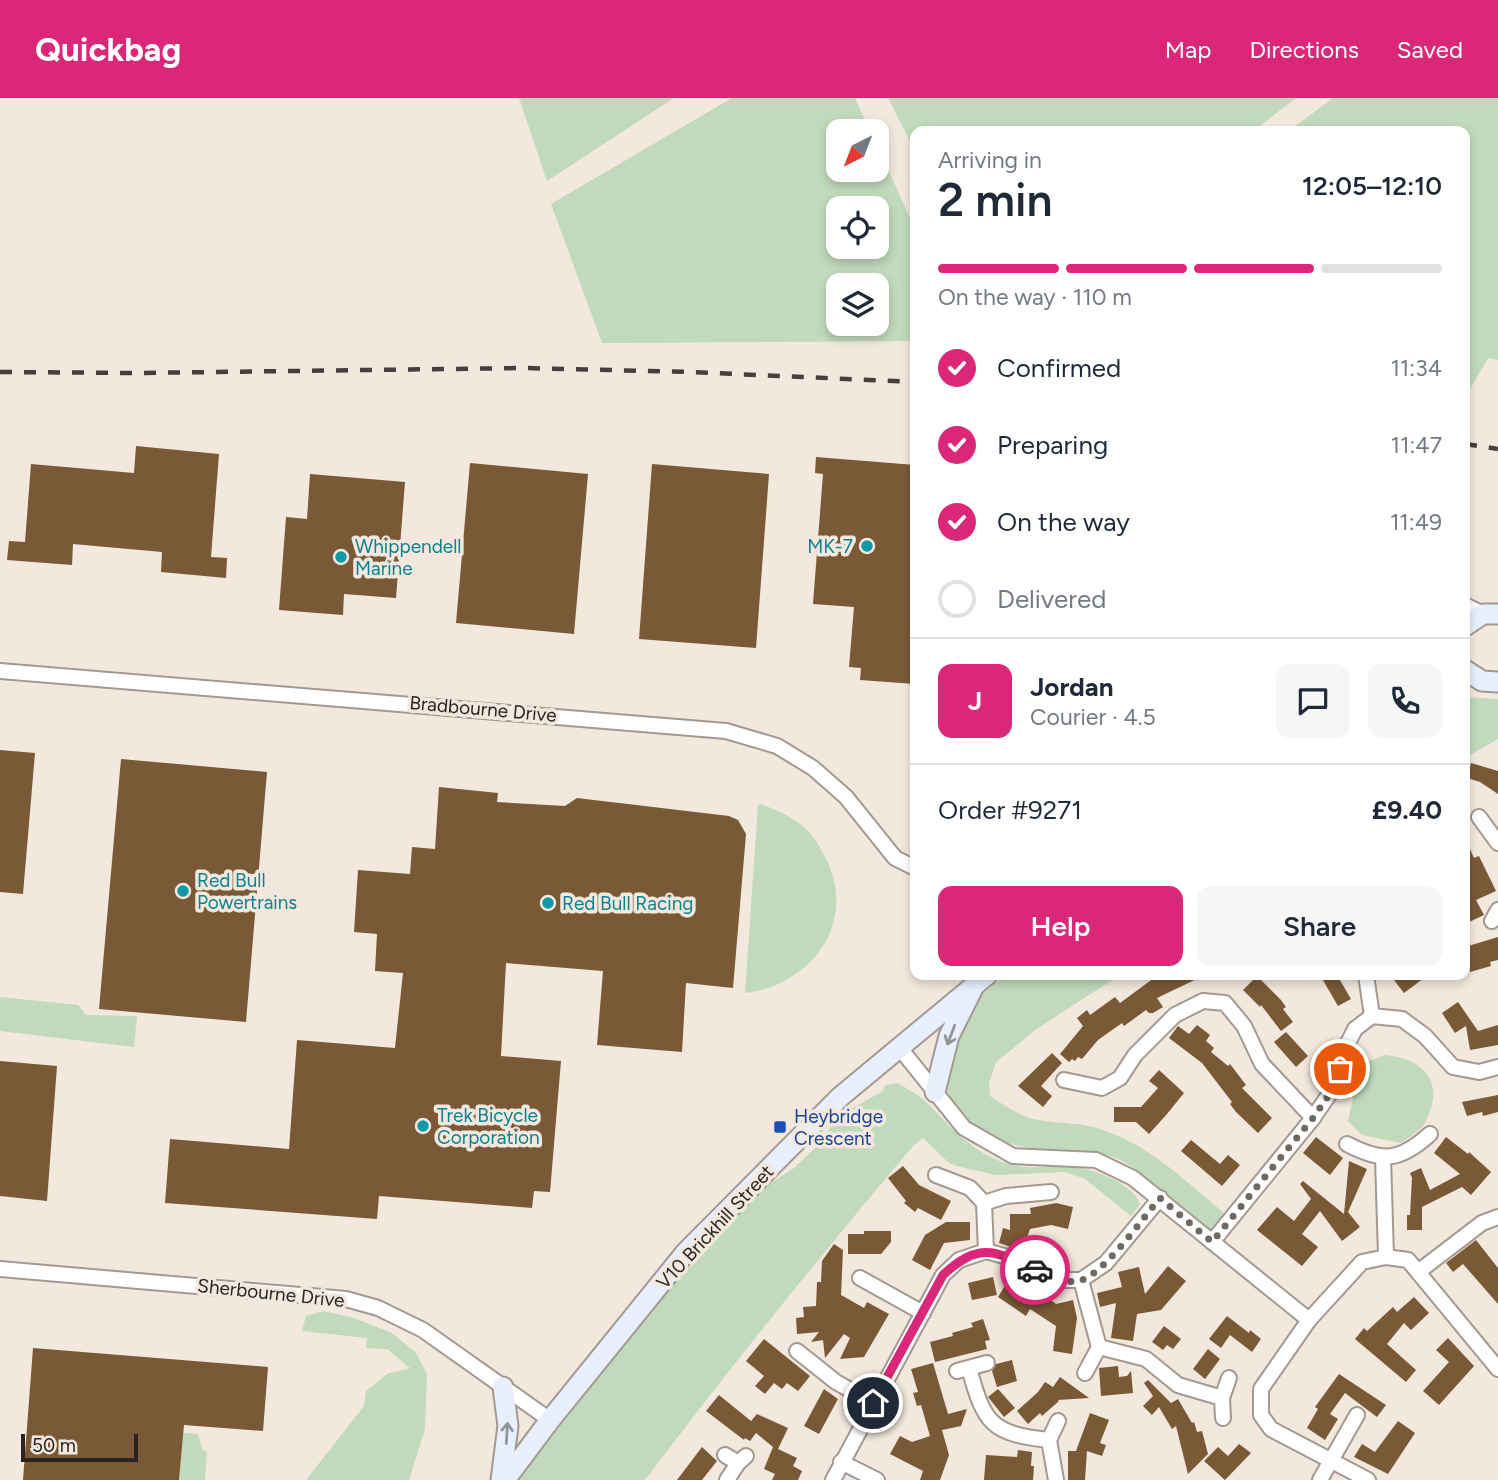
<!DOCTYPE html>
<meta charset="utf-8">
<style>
:root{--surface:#fff;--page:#f6f6f7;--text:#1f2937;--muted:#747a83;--line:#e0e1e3;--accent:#db2777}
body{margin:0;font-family:Figtree,sans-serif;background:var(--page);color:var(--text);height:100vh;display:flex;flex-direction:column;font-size:26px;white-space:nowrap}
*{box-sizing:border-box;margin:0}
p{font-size:23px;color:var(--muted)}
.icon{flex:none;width:38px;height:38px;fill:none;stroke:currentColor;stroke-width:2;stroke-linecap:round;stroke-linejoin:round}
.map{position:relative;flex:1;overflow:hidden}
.sheet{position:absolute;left:910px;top:28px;width:560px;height:854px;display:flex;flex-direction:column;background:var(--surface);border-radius:14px;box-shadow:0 4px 10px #0003}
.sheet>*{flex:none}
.needle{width:46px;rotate:222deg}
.controls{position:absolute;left:826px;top:21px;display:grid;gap:14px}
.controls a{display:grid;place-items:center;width:63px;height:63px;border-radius:14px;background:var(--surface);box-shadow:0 4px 10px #0003;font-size:35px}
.scale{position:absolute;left:21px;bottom:18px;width:117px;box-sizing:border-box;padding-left:7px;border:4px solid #282420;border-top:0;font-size:19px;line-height:24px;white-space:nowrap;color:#282420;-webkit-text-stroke:5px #f3e8dd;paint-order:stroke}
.pin{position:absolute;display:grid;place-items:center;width:60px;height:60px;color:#fff;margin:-30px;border:4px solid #fff;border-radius:50%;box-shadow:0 2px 7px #0007}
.courier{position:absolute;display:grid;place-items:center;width:70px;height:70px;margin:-35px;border:5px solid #db2777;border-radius:50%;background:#fff;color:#222;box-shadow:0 2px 9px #0007}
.overview em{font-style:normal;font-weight:600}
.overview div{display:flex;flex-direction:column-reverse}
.overview{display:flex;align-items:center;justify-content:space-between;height:119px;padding:0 28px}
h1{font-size:46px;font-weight:600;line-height:52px}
.bar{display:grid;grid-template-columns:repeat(4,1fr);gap:10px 7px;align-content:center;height:84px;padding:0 28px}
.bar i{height:9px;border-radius:5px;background:var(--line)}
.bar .active{background:var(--accent)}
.bar p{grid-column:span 4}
.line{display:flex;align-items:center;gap:18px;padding:0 28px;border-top:2px solid var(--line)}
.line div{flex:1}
.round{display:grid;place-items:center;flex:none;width:74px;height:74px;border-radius:14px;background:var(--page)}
ol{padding:0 28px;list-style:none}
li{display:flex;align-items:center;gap:21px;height:77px}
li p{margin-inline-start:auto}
li .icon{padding:7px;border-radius:50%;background:var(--accent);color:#fff;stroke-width:4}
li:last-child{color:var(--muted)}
li i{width:38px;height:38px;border:4px solid var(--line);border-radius:50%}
.button{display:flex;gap:14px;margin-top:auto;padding:14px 28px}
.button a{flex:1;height:80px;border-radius:14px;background:var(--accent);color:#fff;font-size:28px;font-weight:600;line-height:80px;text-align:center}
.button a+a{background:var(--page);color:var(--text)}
header{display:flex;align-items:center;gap:42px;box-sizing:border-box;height:98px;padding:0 35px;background:var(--accent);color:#fff}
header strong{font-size:33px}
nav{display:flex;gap:38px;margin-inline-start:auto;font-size:24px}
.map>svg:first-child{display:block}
.green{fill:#c1dabb;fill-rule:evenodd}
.building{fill:#7a5937}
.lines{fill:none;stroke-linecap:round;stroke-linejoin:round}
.street-casing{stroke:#a39990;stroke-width:18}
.secondary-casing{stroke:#a39990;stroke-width:23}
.street{stroke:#fff;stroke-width:14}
.secondary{stroke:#e8effe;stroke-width:19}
.rail{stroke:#45403b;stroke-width:4.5;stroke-dasharray:12 12;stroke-linecap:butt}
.oneway{stroke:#92949a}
.done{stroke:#6f6962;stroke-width:7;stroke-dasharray:0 12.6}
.route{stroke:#db2777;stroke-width:9}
.culture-dot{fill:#0f9aa8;stroke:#f3e8dd;stroke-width:2.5}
.transit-dot{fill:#1a4fb4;stroke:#f3e8dd;stroke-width:2.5}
.labels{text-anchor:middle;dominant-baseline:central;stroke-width:7;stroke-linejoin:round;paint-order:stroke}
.culture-label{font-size:19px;fill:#0d838f;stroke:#f3e8dd;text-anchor:start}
.street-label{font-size:19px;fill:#282420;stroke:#f3e8dd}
.transit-label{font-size:19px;fill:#164399;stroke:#f3e8dd;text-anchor:start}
</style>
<header>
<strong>Quickbag</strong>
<nav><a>Map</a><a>Directions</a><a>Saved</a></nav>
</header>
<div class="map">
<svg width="1498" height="1382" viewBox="0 0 1498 1382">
<rect width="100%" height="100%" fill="#f3e8dd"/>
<g class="green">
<polygon points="519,0 674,0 547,83"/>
<path d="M732,0H855L870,33H838V72H877V47L915,131V243L602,245L551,106ZM838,110H877V149H838ZM838,187H877V226H838Z"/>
<polygon points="888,0 1296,0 1253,33 915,33 915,53"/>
<polygon points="1333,0 1498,0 1498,262 1488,260 1465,300 1465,33 1289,33"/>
<polygon points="1465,599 1498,601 1498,641 1465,660"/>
<path d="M761,706C778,713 794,719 807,732C815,739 820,750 825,759C859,824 812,887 745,895L758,707Z"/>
<path d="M1006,877H1120L1038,930L996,964L989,986L990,998C1003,1007 1022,1019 1038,1022C1062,1026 1082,1024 1106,1033C1151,1049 1188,1085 1224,1115L1211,1133C1196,1120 1180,1109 1165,1096C1149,1083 1133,1066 1113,1059C1081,1047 1043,1056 1008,1045C982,1037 949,1014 946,984C945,965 955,934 964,918C975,901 991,889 1006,877Z"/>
<polygon points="0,899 78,907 86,917 137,918 134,949 0,933"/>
<path d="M1384,957C1416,959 1443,978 1430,1013C1428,1018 1426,1024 1423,1028C1417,1034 1408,1040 1401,1045L1362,1037L1348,1023L1360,967Z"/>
<path d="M898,985C907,991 917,996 925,1003C951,1028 972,1056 1009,1066C1027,1072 1048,1068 1067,1068C1089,1069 1132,1084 1140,1106L1131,1118L1085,1081L1065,1074L996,1077L956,1068L948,1064L923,1040L913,1048C821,1157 731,1268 645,1382H518L656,1206L761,1091L794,1070L815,1050L846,1008L851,1011L883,993L885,987Z"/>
<polygon points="323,1213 351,1219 392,1235 416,1255 427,1276 425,1331 409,1382 306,1382 364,1308 366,1293 387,1276 410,1270 387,1251 366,1250 367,1240 302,1233 306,1218"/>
<polygon points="183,1335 198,1336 202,1351 207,1354 205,1382 179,1382"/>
</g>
<g class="building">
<polygon points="136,348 219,356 211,459 227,460 226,480 161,474 162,454 73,446 72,467 7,462 9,443 25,444 31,366 134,375"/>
<polygon points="816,359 915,367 915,586 860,582 861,570 849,569 854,509 813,506 823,376 815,375"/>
<polygon points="470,365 588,376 574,536 456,525"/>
<polygon points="652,366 769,376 756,550 639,541"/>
<polygon points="310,376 405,384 396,500 344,496 343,517 279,512 286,419 307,421"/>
<polygon points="0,652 35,655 23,796 0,794"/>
<polygon points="121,661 267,674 246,924 99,911"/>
<polygon points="1471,665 1498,673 1498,696 1480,684 1467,680"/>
<polygon points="439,689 498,695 497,704 565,708 577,700 729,718 738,722 746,736 733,890 686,885 682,954 597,947 603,873 506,865 501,958 561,963 550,1094 534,1093 532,1110 379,1098 377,1121 165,1105 170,1041 289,1051 297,942 395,950 403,875 375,873 377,836 354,834 358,772 410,776 412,749 435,751"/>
<polygon points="1465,740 1474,760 1479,758 1496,793 1476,802 1484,817 1465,826"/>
<polygon points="1498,839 1498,862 1490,864 1491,868 1470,874 1465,849"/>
<polygon points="1158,877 1205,877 1157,900 1163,909 1153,915 1149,915 1146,912 1124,928 1122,925 1098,942 1082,961 1078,959 1075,963 1072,961 1069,964 1060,956 1083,928 1077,920 1087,912 1090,917 1115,899 1120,905"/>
<polygon points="1320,877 1337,877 1351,901 1338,908"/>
<polygon points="1390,877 1428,877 1404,895"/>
<polygon points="1257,878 1281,902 1286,909 1283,911 1293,924 1281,933 1261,907 1260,909 1243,892"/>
<polygon points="1458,904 1478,933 1498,927 1498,947 1470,952 1466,928 1455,935 1442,915"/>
<polygon points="1197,927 1210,937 1206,943 1214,950 1211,954 1228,968 1230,966 1246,987 1242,990 1272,1020 1258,1035 1236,1014 1230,1006 1232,1004 1202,965 1169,940 1178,928 1189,936"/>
<polygon points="1286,934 1308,958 1296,969 1274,944"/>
<polygon points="1052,955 1062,965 1041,988 1052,998 1043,1009 1018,988"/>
<polygon points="0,963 57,968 47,1103 0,1098"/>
<polygon points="1159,972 1184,995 1167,1016 1149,1036 1136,1024 1114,1024 1114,1009 1141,1009 1158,990 1149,983"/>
<polygon points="1498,997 1498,1014 1483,1018 1482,1014 1467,1018 1462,1004"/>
<polygon points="1316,1039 1343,1060 1330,1077 1303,1055"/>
<polygon points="1446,1039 1468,1056 1469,1054 1491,1074 1471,1097 1462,1089 1422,1109 1422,1132 1407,1132 1407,1117 1410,1117 1412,1080 1410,1075 1421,1070 1430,1092 1460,1076 1434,1055"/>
<polygon points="1191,1042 1220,1066 1228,1057 1240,1067 1222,1088 1181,1053"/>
<polygon points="1349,1063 1367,1071 1348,1114 1360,1129 1342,1143 1320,1113 1302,1136 1318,1149 1302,1168 1257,1132 1277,1109 1294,1123 1311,1101 1300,1086 1303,1083 1344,1116"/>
<polygon points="903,1068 919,1087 951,1103 941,1122 918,1110 915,1114 904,1105 906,1103 888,1080"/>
<polygon points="1056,1105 1073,1109 1068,1131 1051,1127 1030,1131 1022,1153 999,1145 1003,1130 1010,1132 1010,1116 1031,1116 1030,1110"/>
<polygon points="946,1124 970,1124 970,1142 944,1145 930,1172 912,1162 925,1137"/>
<polygon points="864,1133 891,1133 891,1144 881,1156 848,1156 848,1136 864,1136"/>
<polygon points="1476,1142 1498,1170 1498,1206 1463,1166 1453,1174 1446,1165"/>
<polygon points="834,1146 843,1152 841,1197 864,1210 867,1204 889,1216 864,1259 840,1261 850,1240 844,1236 825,1260 823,1242 811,1244 819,1234 797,1236 796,1220 804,1219 803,1209 816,1208 817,1184 821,1184 822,1163"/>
<polygon points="1168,1168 1186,1183 1161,1212 1137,1216 1133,1243 1111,1240 1116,1205 1100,1209 1097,1195 1122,1189 1118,1174 1139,1169 1145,1196"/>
<polygon points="993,1179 997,1197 972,1202 968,1185"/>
<polygon points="1006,1186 1018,1194 1021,1190 1041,1204 1045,1198 1056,1206 1073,1202 1077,1220 1072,1256 1053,1253 1056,1228 1030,1211 1026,1218 998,1199"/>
<polygon points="1414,1199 1429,1215 1411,1232 1404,1225 1387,1246 1416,1272 1406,1284 1355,1241 1364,1230 1367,1233 1393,1209 1397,1214"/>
<polygon points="1227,1218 1249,1235 1250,1232 1261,1241 1252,1254 1230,1237 1221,1250 1209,1241"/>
<polygon points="983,1221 990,1242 985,1243 987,1251 935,1264 930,1244 953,1238 952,1235 973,1229 971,1225"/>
<polygon points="1164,1228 1181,1241 1173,1251 1167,1247 1163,1252 1152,1244"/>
<polygon points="1448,1240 1474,1268 1439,1307 1423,1293 1449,1264 1436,1252"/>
<polygon points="764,1241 810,1278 798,1293 787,1285 782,1291 774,1285 765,1296 755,1288 764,1278 746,1263"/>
<polygon points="33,1250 268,1269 263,1333 184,1327 179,1382 23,1382"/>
<polygon points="1208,1251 1220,1261 1205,1281 1193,1271"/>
<polygon points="1012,1262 1017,1283 997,1289 992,1273 996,1266"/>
<polygon points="933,1265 948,1316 967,1311 961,1328 942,1332 949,1357 940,1382 920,1382 923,1373 890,1356 900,1338 912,1344 930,1338 921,1307 917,1308 913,1295 918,1294 911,1271"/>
<polygon points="1118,1268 1119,1279 1127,1278 1131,1273 1133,1295 1101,1298 1099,1270"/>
<polygon points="1339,1276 1386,1307 1377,1319 1345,1295 1330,1316 1338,1321 1325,1342 1307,1330 1318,1311 1315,1309"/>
<polygon points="1060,1279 1089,1300 1058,1302 1059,1303 1042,1318 1040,1315 1028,1326 1017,1313 1038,1294 1045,1284 1053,1289"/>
<polygon points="1148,1282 1171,1305 1178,1301 1192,1325 1194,1324 1197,1334 1202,1333 1208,1356 1188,1376 1176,1328 1172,1331 1159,1309 1152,1317 1143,1308 1153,1298 1144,1285"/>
<polygon points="824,1291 838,1301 819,1336 804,1328"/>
<polygon points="998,1291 1015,1310 1004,1319 988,1299"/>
<polygon points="719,1297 751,1323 757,1316 788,1330 778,1351 797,1360 793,1368 802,1373 798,1382 772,1382 775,1376 764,1371 773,1349 756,1335 750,1343 745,1340 744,1342 706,1313"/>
<polygon points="1090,1315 1109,1322 1100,1345 1106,1347 1102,1358 1087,1353 1085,1382 1068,1382 1068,1353 1076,1353"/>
<polygon points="1398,1323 1415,1335 1388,1376 1354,1359 1362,1346 1375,1354"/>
<polygon points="1239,1346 1251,1355 1225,1382 1204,1363 1218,1349 1228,1358"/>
<polygon points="702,1349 717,1363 702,1382 677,1382"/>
<polygon points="1018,1352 1032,1354 1031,1368 1034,1368 1033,1382 984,1382 986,1357 1017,1359"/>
</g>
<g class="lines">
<defs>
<g id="street">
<polyline points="1465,507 1483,516"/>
<polyline points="0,573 726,633 777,648 813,670 846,699 895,760 915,770"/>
<polyline points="1479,719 1498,745"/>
<polyline points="1492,823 1498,812"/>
<polyline points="1366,877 1372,918"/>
<polyline points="899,949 964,1030 1013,1058 1096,1062 1133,1080 1309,1222"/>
<polyline points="1064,982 1102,990 1120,980 1135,957 1175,917 1203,903 1225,905 1244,928 1262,966 1313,1020"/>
<path d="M1347,1046C1383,1065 1400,1063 1430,1036"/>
<polyline points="1383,1059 1386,1159"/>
<polyline points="936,1077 970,1090 984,1105 1006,1098 1051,1094"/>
<polyline points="984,1105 986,1153"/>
<polyline points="1212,1144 1313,1020 1335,988 1344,953 1355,931 1372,918 1402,921 1425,938 1453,969 1479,974 1498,969"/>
<polyline points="0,1171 346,1201 378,1210 423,1232 550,1322"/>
<polyline points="1418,1174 1482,1125 1498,1119"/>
<polyline points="860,1180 923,1215"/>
<polyline points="1081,1182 1099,1249 1146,1261 1178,1287 1222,1300 1223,1320"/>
<polyline points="797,1253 836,1284 873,1305"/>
<path d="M969,1270C984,1325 991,1336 1049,1342L1058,1323"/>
<polyline points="957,1273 987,1265"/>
<polyline points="1085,1275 1099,1249"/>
<polyline points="1222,1300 1229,1280"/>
<polyline points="1049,1342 1056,1382"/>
<polyline points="725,1357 738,1365 746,1358"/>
<polyline points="841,1364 877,1382"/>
<polyline points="727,1382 738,1365"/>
<polyline points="833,1382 943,1177 959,1162 986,1153 1008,1159 1057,1182 1081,1182 1106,1165 1160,1100"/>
<polyline points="1320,1382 1357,1317"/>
<polyline points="1368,1382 1271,1331 1261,1317 1261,1291 1309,1222 1362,1164 1386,1159 1408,1162 1498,1271"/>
</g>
<g id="secondary">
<polyline points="1465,528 1483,516 1498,516"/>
<polyline points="1465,572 1482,583 1498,584"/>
<polyline points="935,994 949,938 972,892"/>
<polyline points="501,1382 508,1328 503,1289"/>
<polyline points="505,1382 550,1322 686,1154 840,999 987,877"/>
</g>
</defs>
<use href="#street" class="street-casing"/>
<use href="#secondary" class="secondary-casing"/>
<use href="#street" class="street"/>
<use href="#secondary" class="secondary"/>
<g class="rail">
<polyline points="0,274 137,275 524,270 690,274 915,284"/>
<polyline points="1465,346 1498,351"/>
</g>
</g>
<defs><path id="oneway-shaft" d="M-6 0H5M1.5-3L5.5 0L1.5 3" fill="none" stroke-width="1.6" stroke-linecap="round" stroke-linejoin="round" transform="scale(1.75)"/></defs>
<g class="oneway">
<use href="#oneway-shaft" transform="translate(951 937) rotate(111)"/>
<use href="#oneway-shaft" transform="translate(507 1335) rotate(-86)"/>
</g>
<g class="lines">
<path class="done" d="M1035,1172C1049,1178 1066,1187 1082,1182C1106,1173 1142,1121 1160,1100L1212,1144L1313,1020L1335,988L1340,971"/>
<path class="route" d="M873,1305L943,1177C979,1144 994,1152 1035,1172"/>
</g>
<g class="culture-dot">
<circle cx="867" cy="448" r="7"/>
<circle cx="341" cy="459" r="7"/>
<circle cx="183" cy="793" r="7"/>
<circle cx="548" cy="805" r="7"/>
<circle cx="423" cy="1028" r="7"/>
</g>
<rect class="transit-dot" x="773" y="1022" width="14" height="14" rx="3.5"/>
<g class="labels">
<g class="culture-label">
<text x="355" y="448">Whippendell<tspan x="355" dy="22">Marine</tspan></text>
<text x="853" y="448" text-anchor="end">MK-7</text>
<text x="197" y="782">Red Bull<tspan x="197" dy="22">Powertrains</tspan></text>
<text x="562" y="805">Red Bull Racing</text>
<text x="437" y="1017">Trek Bicycle<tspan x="437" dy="22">Corporation</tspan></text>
</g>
<g class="street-label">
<text transform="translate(483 611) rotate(5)">Bradbourne Drive</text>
<text transform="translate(715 1129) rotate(-47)">V10 Brickhill Street</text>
<text transform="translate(271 1195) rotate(6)">Sherbourne Drive</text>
</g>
<g class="transit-label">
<text x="794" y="1018">Heybridge<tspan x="794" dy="22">Crescent</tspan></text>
</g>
</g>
</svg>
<div class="controls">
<a><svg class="needle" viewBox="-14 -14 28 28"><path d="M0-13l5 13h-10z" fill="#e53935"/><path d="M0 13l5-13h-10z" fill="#747a83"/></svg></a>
<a><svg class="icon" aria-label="locate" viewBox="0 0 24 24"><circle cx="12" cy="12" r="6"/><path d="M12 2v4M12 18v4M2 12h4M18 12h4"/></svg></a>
<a><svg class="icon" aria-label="layers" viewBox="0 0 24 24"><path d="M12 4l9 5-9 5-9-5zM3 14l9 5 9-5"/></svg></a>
</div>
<div class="scale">50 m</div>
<div class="pin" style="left:1340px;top:971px;background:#ea580c"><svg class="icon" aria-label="bag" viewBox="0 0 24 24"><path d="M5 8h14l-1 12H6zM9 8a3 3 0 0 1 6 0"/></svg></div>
<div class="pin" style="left:873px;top:1305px;background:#1f2937"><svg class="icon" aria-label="home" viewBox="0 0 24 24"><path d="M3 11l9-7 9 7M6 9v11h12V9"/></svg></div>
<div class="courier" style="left:1035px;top:1172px"><svg class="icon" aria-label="car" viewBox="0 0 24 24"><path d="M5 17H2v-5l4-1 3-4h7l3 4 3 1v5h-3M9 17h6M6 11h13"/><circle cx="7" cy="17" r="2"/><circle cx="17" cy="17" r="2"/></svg></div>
<section class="sheet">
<div class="overview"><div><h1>2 min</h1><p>Arriving in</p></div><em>12:05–12:10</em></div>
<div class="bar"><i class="active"></i><i class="active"></i><i class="active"></i><i></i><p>On the way · 110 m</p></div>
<ol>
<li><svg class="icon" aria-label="check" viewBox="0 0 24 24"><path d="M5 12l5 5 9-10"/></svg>Confirmed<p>11:34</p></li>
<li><svg class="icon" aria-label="check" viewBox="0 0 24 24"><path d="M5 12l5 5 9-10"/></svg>Preparing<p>11:47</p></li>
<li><svg class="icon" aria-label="check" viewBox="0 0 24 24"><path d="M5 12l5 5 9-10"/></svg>On the way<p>11:49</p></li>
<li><i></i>Delivered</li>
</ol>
<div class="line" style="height:126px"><b class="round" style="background:var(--accent);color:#fff">J</b><div><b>Jordan</b><p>Courier · 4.5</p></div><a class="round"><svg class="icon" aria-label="chat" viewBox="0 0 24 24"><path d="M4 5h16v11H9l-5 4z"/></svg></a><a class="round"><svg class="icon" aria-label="phone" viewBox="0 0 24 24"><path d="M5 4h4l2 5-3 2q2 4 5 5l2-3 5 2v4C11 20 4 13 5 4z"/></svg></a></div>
<div class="line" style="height:91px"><div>Order #9271</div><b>£9.40</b></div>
<div class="button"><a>Help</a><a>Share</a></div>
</section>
</div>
